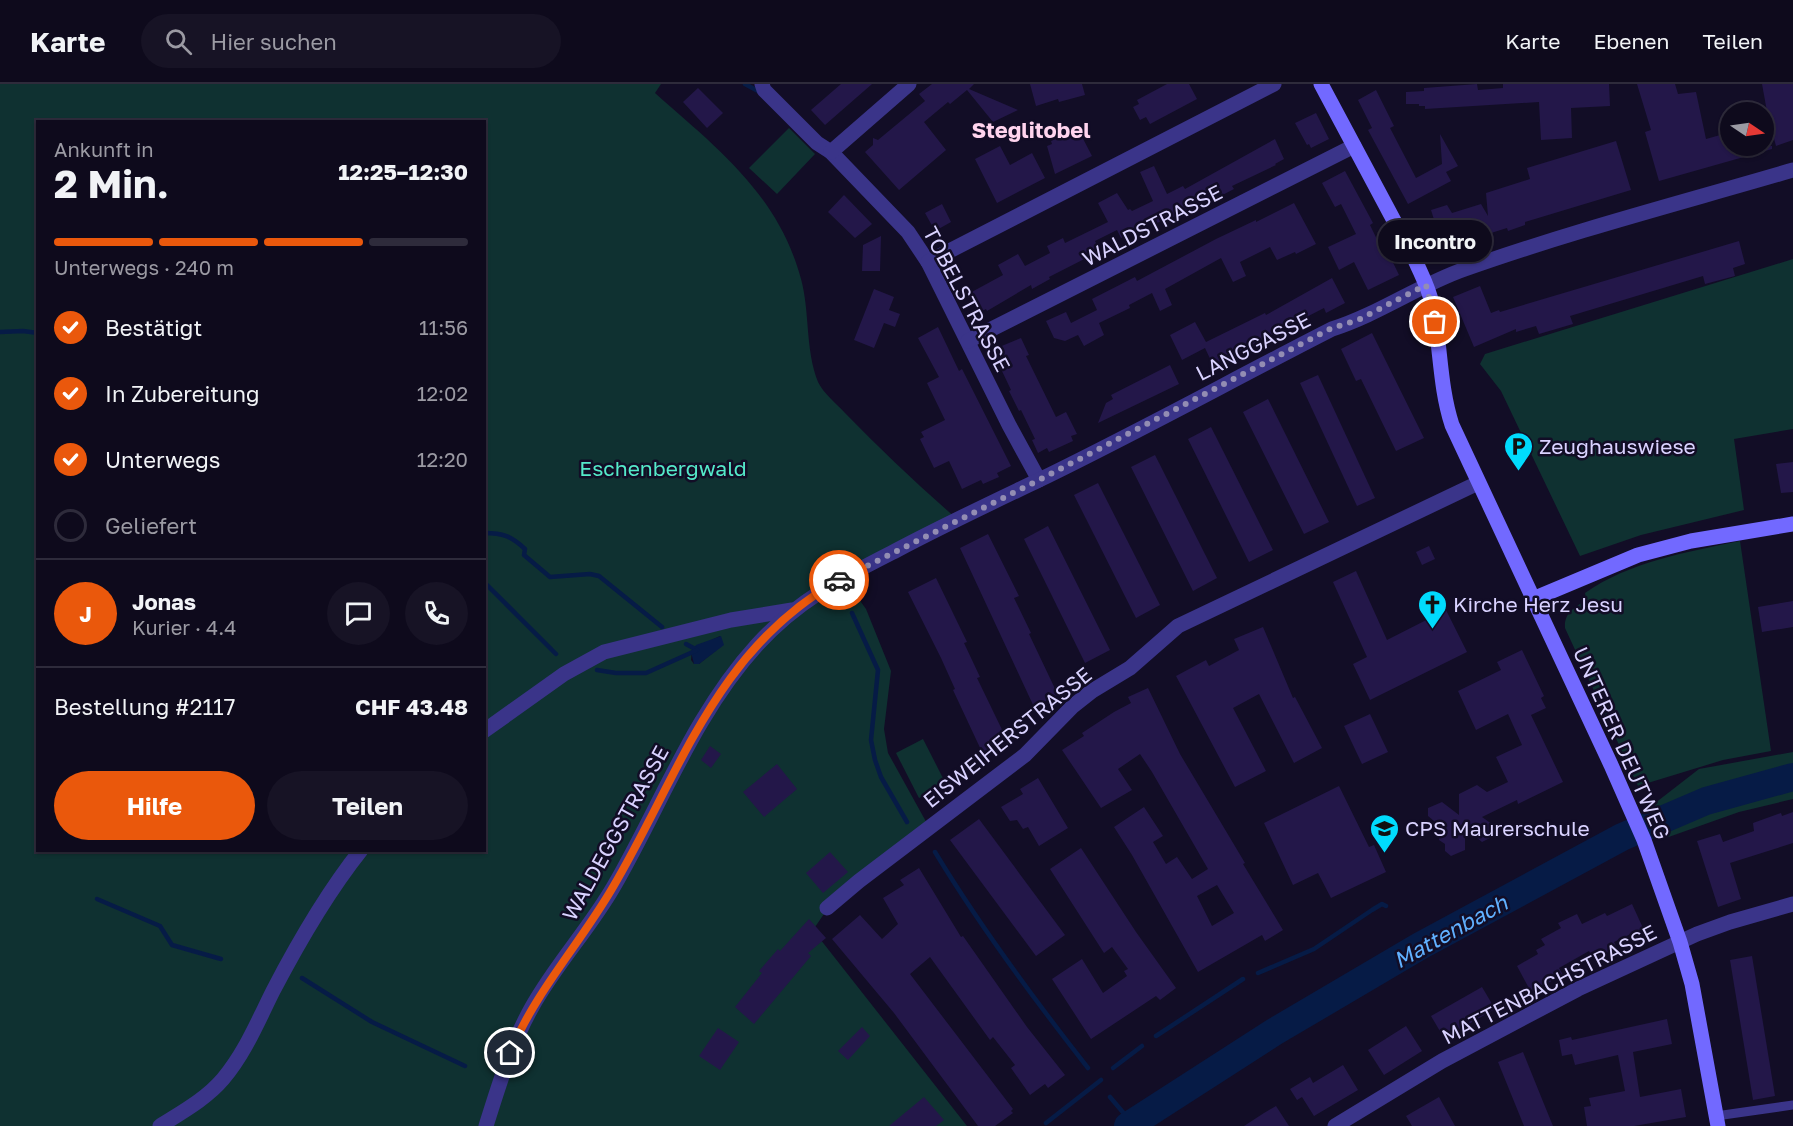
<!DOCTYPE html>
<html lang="de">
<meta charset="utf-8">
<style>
:root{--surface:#0e0a1c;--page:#171325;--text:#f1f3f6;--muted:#9b9aa3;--line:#2e2b3b;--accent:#ea580c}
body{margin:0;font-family:"Golos Text",sans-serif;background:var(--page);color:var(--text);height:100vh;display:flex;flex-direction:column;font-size:22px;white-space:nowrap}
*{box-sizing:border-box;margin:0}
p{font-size:20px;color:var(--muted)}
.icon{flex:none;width:33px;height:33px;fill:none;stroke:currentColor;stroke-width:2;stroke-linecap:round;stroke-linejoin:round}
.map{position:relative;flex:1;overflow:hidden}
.details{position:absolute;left:36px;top:36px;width:450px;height:732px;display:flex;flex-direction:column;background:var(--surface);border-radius:0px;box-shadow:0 2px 4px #0004,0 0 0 2px var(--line)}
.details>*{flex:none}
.needle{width:39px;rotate:103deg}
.controls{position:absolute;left:1720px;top:18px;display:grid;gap:12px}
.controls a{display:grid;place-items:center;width:54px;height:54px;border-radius:50%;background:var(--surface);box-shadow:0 2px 4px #0004,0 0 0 2px var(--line);font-size:30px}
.pin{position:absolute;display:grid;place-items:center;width:51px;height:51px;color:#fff;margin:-26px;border:3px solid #fff;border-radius:50%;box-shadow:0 2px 6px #0007}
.courier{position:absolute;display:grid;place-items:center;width:60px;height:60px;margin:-30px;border:4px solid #ea580c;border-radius:50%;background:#fff;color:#222;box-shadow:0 2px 8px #0007}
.bubble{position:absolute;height:42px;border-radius:21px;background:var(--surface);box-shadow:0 2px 4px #0004,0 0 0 2px var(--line);font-size:20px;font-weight:700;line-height:42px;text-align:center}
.head em{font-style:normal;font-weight:700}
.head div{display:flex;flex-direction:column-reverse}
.head{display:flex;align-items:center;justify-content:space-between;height:102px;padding:0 18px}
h1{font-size:39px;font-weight:700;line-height:45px}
.bar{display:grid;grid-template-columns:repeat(4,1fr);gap:9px 6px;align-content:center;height:72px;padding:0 18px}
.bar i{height:8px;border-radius:4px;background:var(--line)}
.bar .current{background:var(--accent)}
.bar p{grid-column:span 4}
.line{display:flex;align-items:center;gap:15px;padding:0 18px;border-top:2px solid var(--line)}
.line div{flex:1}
.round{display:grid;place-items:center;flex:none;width:63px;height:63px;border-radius:32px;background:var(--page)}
ol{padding:0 18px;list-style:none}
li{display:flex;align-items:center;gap:18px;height:66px}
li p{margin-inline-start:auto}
li .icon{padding:6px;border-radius:50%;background:var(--accent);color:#fff;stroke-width:4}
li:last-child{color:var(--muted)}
li i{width:33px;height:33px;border:3px solid var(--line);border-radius:50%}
.cta{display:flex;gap:12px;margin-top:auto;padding:12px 18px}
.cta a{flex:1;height:69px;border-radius:36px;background:var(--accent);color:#fff;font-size:24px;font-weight:700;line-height:69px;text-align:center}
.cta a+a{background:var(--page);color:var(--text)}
header{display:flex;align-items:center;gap:36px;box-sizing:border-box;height:84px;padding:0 30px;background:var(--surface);border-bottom:2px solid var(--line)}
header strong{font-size:28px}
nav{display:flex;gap:33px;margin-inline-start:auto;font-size:21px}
.search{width:420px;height:54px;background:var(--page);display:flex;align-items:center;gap:15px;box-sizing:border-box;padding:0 21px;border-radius:33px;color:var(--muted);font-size:22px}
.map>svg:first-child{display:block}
.green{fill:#0f3131;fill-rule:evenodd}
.water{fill:#061b46}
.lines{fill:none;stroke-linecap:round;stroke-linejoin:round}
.stream{stroke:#061b46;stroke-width:4.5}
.river{stroke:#061b46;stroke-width:28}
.building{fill:#231749;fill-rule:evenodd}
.lane{stroke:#3a3489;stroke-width:9}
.street{stroke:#3a3489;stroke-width:15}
.secondary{stroke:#7269ff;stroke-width:15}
.done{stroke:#938db3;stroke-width:6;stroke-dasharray:0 10.8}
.route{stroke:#ea580c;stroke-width:8}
.labels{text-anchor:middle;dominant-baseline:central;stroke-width:5;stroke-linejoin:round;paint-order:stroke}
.street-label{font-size:21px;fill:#d9d2ff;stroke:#120d26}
.poi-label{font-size:21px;fill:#d9d2ff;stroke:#120d26;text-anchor:start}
.park-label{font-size:21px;fill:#54e9c9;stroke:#120d26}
.neighbourhood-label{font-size:22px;font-weight:bold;fill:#ffd4ee;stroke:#120d26}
.water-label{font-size:22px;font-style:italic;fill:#60b0ff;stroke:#120d26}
</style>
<header>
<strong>Karte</strong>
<div class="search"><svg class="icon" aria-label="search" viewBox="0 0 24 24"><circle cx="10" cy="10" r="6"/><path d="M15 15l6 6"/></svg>Hier suchen</div>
<nav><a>Karte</a><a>Ebenen</a><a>Teilen</a></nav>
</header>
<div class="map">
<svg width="1793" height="1042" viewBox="0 0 1793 1042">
<rect width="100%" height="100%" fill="#120d26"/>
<g class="green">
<path d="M0,0H661L655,9C717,64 778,110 801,195C810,228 805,266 818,298C823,309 837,320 845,329C881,366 918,401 957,435L843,493L866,525L891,587L884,645L888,669L929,743L828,824L813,846L967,1042H0ZM38,38H484V766H38ZM720,552L723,561L699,580H694L691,576L692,565Z"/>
<polygon points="789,44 815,70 777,110 749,84"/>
<polygon points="1793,175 1793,345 1734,355 1744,426 1641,451 1580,472 1501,307 1480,280 1485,270"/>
<path d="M1740,457L1771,667L1723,676L1638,702L1565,544C1564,529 1574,524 1586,516L1585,509C1629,478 1687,468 1740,457Z"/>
<polygon points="923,655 946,700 919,714 896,669"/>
<polygon points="1793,668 1793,715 1739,728 1663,755 1650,723 1699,685"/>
</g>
<polygon class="water" points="721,552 724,561 699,580 694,580 691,568 696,561"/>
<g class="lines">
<g class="stream">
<polyline points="745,0 758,7"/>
<polyline points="0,248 23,247 38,249"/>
<path d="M484,449C503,449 511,452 525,465L524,471L550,493L590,490L599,492L662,543"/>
<polyline points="484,498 556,570"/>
<polyline points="852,529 878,586 871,656 875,676 881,693 907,738"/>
<polyline points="686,560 697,566"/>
<polyline points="597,586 616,589 646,589 695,567"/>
<path d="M935,768C981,844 1033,914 1088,984"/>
<polyline points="97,815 160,842 172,861 221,875"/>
<polyline points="1419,860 1420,862"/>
<polyline points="1258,889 1314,865 1372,826 1382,820 1386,822"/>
<polyline points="302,894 372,938 465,982"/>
<polyline points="1156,952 1243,895"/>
<polyline points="1113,984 1142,962"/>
<polyline points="1110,1013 1132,1039"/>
<polyline points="1046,1039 1101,996"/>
</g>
<polyline class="river" points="1128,1042 1274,948 1420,862 1622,753 1706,717 1793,693"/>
</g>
<g class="building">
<polygon points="841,0 872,0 825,41 811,26"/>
<polygon points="932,0 974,0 969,5 1018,26 993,38 967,6 950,20 948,18 924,38 946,66 899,106 865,68 873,61 873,54 878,56 925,17 919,10"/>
<polygon points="1030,0 1082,0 1085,11 1059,18 1058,15 1036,22"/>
<polygon points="1167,0 1189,0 1197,15 1150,40 1146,33 1140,36 1133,23 1139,20 1137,16"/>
<polygon points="1477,0 1478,6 1503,4 1503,0 1609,0 1610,22 1571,24 1572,54 1541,56 1539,18 1425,25 1425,22 1419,22 1419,20 1406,20 1406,8 1424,7 1424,4"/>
<polygon points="1637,0 1675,0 1678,10 1696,8 1706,55 1731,48 1731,62 1772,62 1772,65 1659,97 1645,48 1651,46"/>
<polygon points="1762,0 1793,0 1793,56 1776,62 1768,33"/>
<polygon points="698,4 723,29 707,44 683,18"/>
<polygon points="1376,6 1394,42 1390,44 1416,94 1442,80 1440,50 1458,82 1446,88 1451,97 1408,120 1368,46 1372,44 1358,16"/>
<polygon points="1316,29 1329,55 1311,64 1309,60 1307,61 1295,39"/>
<polygon points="1075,46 1076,48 1079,47 1092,72 1055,90 1047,62 1052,60 1051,57"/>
<polygon points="1275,55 1284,75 1275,80 1276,81 1232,102 1234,105 1207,119 1206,117 1169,135 1169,134 1157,139 1156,136 1121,154 1117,146 1095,157 1100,167 1049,193 1050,195 1032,205 1031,201 987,227 986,225 978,229 968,210 1003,191 998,181 1018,170 1025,182 1050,169 1047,162 1063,154 1065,159 1108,138 1098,119 1117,109 1128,126 1130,125 1132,127 1153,117 1140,88 1154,82 1167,110 1183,102 1185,105"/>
<polygon points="1616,57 1631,106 1525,138 1525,141 1508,147 1507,144 1443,164 1431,126 1447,121 1452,129 1481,120 1488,132 1486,109 1530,95 1527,84"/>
<polygon points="1000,62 1010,81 1032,69 1045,94 997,119 975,75"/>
<polygon points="1345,87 1373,139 1370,141 1383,168 1387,166 1399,191 1368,206 1354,178 1339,186 1328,163 1356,150 1341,120 1335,123 1322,99"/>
<polygon points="844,111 872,140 855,154 828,128"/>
<polygon points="1294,119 1316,160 1296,170 1295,168 1277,176 1270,163 1240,178 1246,192 1233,198 1221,174 1165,205 1172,221 1160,227 1152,209 1129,221 1130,224 1099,239 1104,251 1084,262 1078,251 1065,257 1054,254 1046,237 1066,228 1071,239 1097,226 1092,215 1135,193 1137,197 1216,155 1256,136 1256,138"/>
<polygon points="942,120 951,138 935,147 925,129"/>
<polygon points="881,152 880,187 862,187 863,161"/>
<polygon points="1739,157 1745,180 1733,184 1735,192 1705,200 1703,192 1570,232 1573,240 1539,250 1536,242 1516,248 1516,245 1474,263 1453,213 1480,202 1491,229 1499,226 1500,228"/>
<polygon points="1332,194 1345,219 1326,229 1324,224 1213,281 1205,264 1182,276 1170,251 1195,238 1206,258 1265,229 1266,231"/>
<polygon points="874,205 894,213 889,226 900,230 895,243 884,239 874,264 854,256"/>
<polygon points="938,243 959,287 962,285 1011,382 997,389 999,393 983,400 981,396 962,405 949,377 934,384 920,355 924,353 921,348 945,336 927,299 939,293 918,254"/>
<polygon points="1372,249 1424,354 1396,367 1361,295 1356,297 1341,265"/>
<polygon points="1021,254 1029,271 1026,272 1056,333 1066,328 1077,350 1071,352 1073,357 1049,368 1047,364 1038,369 1032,356 1035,355 1021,326 1019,327 1009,307 1011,306 992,266"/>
<polygon points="1170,281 1179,300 1098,339 1106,319 1113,315 1111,311"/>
<polygon points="1318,291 1375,414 1357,422 1300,299"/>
<polygon points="1268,315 1329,438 1304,450 1243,328"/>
<polygon points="1211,343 1273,466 1249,478 1188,355"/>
<polygon points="1155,371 1217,494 1193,507 1131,383"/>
<polygon points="1793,378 1793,408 1781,409 1776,380"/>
<polygon points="1098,399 1160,521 1136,534 1074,411"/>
<polygon points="1048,442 1110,566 1085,579 1024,455"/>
<polygon points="988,450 1019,512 1014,514 1031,549 1029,550 1058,611 1034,623 960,464"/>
<polygon points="1429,462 1435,475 1422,481 1416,468"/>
<polygon points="1356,487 1387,556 1446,526 1467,568 1370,616 1353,580 1367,573 1333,498"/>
<polygon points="936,494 967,558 964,559 980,593 977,594 1007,656 982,668 953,606 955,605 941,574 908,508"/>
<polygon points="1793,517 1793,543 1762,548 1758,523"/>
<polygon points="1263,543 1293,614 1295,613 1322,664 1294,679 1259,610 1233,624 1266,687 1235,703 1176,592 1206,576 1209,582 1239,566 1234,555"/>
<polygon points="1522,566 1544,612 1541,614 1546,624 1531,631 1563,698 1518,720 1517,716 1482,733 1496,743 1496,751 1482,758 1465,744 1465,766 1451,772 1445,767 1445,760 1439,756 1439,748 1434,744 1434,737 1428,732 1428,724 1442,718 1459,731 1459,710 1477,701 1487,708 1508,698 1496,673 1522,661 1508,630 1476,646 1458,607 1501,586 1497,578"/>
<path d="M1148,604L1180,670L1245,779L1243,780L1283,846L1265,857L1262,851L1198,888L1132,771L1114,743L1144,723L1163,752L1153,758L1166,780L1177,773L1192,795L1208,785L1152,688L1140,670L1118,685L1132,706L1101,724L1062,666L1084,652L1082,649L1114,628L1131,619L1128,613ZM1217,801L1234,829L1212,842L1197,812Z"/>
<polygon points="1370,630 1388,668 1362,680 1344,642"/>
<polygon points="710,662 721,670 711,684 701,676"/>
<polygon points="777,680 797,705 764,733 743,708"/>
<polygon points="1038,694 1068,744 1039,762 1028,743 1023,745 1017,736 1010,737 1001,723 1023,710 1020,705"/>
<polygon points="1339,702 1369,763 1374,761 1386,788 1331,814 1318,789 1293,801 1264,739"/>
<polygon points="1793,728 1793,759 1730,779 1741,815 1718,823 1697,757 1720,750 1723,758 1754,747 1753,739 1781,729 1782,732"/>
<polygon points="979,735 1065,851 1036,872 950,756"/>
<polygon points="1081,764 1136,848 1176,904 1160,916 1156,912 1091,955 1052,895 1082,875 1103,909 1127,892 1124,887 1128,885 1112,863 1104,869 1050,785"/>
<polygon points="830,768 848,788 823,809 806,789"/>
<polygon points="919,784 961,853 963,852 1027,943 1065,991 1048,1004 1045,1000 1030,1011 1011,984 1015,981 993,953 990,956 930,873 910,890 1013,1025 1011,1027 1013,1029 995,1042 978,1042 894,929 832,855 860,831 882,855 898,840 883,814 904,801 900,796"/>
<polygon points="1632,820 1643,844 1614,858 1617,864 1593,875 1589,867 1559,884 1563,891 1531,908 1517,882 1538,870 1536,866 1545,861 1541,855 1561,844 1558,839 1577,830 1582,840 1605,829 1607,832"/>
<polygon points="809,835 826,854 808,869 811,872 754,940 735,923 762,889 759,887 778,865 780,867"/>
<polygon points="1752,872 1775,1012 1753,1016 1730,876"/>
<polygon points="1482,903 1495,925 1444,954 1431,932"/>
<polygon points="1667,935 1672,960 1633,968 1640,1013 1681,1005 1686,1033 1634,1042 1587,1042 1584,1023 1591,1022 1589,1014 1625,1007 1618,971 1575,981 1572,970 1562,972 1559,956 1571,953 1572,956"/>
<polygon points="1406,942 1422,967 1384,991 1368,966"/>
<polygon points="862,943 870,952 848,976 838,967"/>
<polygon points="718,944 739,958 720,986 699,972"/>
<polygon points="1523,968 1544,1020 1553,1042 1524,1042 1498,978"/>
<polygon points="1343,981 1358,1006 1314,1032 1302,1013 1297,1016 1290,1005 1310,993 1313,999"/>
<polygon points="924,1013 944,1036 936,1042 889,1042"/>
<polygon points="1439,1013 1455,1042 1412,1042 1406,1032"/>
<polygon points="1276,1022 1289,1042 1244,1042 1264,1029"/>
</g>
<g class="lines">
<polyline class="lane" points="1716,1032 1793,1021"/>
<g class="street">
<polyline points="762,0 764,6 817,59 831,68 908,148 928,178 1009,341 1039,396"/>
<polyline points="831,68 909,0"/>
<polyline points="928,178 1274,0"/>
<polyline points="968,257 1354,62"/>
<polyline points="484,647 564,590 604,568 731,536 792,526"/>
<polyline points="827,824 859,797 1025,671 1073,622 1092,607 1130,584 1178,542 1478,399"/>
<path d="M160,1042C182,1028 206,1015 223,995C245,969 258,937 273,907C298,859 326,810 361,766"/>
<path d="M486,1042C499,1001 511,960 532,923C556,880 590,844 614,802C661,721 694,630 757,561C799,515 842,494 897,466C944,441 991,419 1039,396C1138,348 1234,295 1332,245C1379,230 1419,201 1465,185C1572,147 1684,118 1793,86"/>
<polyline points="1335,1042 1442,977 1578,905 1697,850 1730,838 1793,820"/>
</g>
<g class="secondary">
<path d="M1321,0L1415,176C1421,190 1429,204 1432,220C1441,260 1439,301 1452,341L1611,681L1644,756L1680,858L1692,900L1718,1042"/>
<polyline points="1533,515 1638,471 1691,457 1793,440"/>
</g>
</g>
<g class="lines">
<polyline class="done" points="839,496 1039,396 1332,244 1358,236 1426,201 1435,238"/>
<path class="route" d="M510,969C535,908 580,860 613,803C681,688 715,566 839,496"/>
</g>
<defs>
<symbol id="parking-pin" viewBox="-11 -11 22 30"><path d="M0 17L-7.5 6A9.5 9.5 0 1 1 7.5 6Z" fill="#00dbfd" stroke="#120d26"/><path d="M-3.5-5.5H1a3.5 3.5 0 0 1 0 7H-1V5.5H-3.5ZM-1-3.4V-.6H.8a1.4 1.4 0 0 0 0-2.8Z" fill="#111"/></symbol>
<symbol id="church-pin" viewBox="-11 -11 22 30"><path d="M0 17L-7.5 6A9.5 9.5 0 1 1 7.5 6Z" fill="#00dbfd" stroke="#120d26"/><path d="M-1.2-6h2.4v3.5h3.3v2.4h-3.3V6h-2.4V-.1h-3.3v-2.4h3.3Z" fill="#111"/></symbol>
<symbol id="school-pin" viewBox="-11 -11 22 30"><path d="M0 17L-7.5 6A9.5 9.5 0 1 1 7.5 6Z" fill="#00dbfd" stroke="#120d26"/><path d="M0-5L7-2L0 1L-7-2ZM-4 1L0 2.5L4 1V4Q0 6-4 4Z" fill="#111"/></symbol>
</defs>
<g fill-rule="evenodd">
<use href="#parking-pin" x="1502" y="346" width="33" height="45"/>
<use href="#church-pin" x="1416" y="504" width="33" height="45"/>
<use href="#school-pin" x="1368" y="728" width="33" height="45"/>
</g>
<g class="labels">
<g class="street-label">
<text transform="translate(1152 141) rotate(-27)">WALDSTRASSE</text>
<text transform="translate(967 215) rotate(62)">TOBELSTRASSE</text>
<text transform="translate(1253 262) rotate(-27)">LANGGASSE</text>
<text transform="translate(1007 653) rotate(-39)">EISWEIHERSTRASSE</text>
<text transform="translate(1622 659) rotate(66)">UNTERER DEUTWEG</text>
<text transform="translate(615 749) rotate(-61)">WALDEGGSTRASSE</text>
<text transform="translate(1549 900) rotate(-27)">MATTENBACHSTRASSE</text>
</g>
<g class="poi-label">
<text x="1539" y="362">Zeughauswiese</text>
<text x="1453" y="520">Kirche Herz Jesu</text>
<text x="1405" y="744">CPS Maurerschule</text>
</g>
<g class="park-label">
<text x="663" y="384">Eschenbergwald</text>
</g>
<g class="neighbourhood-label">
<text x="1031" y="45">Steglitobel</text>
</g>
<g class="water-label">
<text transform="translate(1450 847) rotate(-29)">Mattenbach</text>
</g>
</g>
</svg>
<div class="controls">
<a><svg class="needle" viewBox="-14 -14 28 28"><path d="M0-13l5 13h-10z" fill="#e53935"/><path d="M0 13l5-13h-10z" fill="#9b9aa3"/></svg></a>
</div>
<div class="pin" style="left:1435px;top:238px;background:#ea580c"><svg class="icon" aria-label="bag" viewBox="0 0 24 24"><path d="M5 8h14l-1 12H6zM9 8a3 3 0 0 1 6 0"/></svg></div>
<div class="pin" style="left:510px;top:969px;background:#1f2937"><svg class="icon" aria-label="home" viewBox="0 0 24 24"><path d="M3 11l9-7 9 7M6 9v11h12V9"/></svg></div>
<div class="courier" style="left:839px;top:496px"><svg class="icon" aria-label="car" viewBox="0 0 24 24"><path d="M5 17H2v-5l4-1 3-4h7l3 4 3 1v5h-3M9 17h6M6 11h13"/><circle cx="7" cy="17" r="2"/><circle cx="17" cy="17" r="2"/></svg></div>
<div class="bubble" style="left:1378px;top:136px;width:114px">Incontro</div>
<section class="details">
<div class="head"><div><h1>2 Min.</h1><p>Ankunft in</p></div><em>12:25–12:30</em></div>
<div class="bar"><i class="current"></i><i class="current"></i><i class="current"></i><i></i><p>Unterwegs · 240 m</p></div>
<ol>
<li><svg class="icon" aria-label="check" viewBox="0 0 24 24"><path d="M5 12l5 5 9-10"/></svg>Bestätigt<p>11:56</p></li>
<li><svg class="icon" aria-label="check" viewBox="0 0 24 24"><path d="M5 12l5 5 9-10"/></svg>In Zubereitung<p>12:02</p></li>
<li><svg class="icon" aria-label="check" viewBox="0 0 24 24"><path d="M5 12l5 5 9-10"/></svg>Unterwegs<p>12:20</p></li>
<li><i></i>Geliefert</li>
</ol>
<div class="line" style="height:108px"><b class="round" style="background:var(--accent);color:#fff">J</b><div><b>Jonas</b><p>Kurier · 4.4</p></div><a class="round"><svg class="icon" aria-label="chat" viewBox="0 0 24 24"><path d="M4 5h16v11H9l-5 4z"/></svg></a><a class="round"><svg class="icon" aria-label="phone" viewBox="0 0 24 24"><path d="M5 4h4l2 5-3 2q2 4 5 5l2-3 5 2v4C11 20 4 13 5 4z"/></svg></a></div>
<div class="line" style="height:78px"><div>Bestellung #2117</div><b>CHF 43.48</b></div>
<div class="cta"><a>Hilfe</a><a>Teilen</a></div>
</section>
</div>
